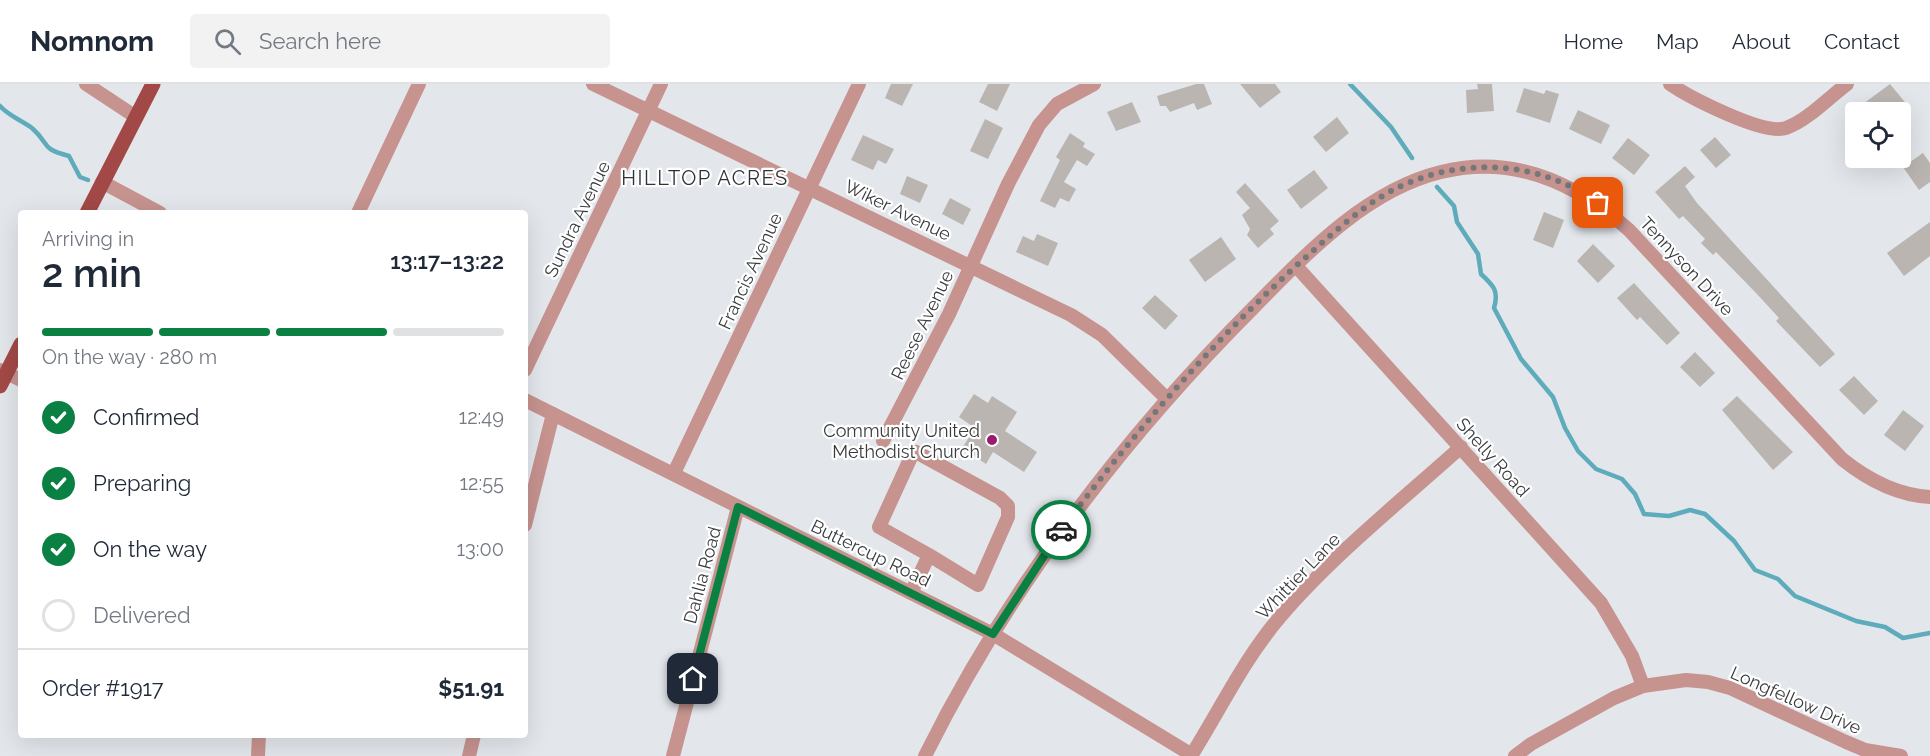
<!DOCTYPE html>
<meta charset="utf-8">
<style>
:root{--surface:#fff;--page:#f2f2f3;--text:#1f2937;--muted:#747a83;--line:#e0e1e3;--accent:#0b8043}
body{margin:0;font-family:Raleway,sans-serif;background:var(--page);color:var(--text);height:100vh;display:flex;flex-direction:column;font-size:22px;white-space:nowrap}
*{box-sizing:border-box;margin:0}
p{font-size:20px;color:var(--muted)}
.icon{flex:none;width:33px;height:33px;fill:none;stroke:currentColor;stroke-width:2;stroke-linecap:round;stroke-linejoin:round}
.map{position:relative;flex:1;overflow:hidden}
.side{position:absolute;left:18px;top:126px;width:510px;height:528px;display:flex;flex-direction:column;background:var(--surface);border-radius:6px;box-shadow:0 6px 24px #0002}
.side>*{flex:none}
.controls{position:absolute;left:1845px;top:18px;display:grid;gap:12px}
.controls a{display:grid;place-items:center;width:66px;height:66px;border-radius:6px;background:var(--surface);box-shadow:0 6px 24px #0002;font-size:30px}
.pin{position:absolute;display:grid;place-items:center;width:51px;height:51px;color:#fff;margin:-26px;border-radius:12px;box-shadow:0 3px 9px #0006}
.courier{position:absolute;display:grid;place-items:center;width:60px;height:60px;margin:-30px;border:4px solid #0b8043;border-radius:50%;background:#fff;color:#222;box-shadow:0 2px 8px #0007}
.overview em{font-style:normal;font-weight:600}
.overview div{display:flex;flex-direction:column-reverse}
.overview{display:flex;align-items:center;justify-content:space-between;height:102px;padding:0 24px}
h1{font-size:39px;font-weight:600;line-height:45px}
.bar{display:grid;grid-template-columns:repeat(4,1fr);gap:9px 6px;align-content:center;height:72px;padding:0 24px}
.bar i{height:8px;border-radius:4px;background:var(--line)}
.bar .active{background:var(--accent)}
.bar p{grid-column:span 4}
.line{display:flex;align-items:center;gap:15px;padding:0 24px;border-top:2px solid var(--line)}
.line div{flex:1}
ol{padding:0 24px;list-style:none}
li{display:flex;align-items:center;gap:18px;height:66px}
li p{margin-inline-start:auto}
li .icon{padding:6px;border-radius:50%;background:var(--accent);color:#fff;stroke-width:4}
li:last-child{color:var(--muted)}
li i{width:33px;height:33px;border:3px solid var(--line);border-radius:50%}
header{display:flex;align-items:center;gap:36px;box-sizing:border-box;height:84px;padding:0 30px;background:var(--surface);border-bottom:2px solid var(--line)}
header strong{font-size:28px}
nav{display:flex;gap:33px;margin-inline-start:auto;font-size:21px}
.search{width:420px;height:54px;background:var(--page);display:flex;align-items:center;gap:15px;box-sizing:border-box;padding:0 21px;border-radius:6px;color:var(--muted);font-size:22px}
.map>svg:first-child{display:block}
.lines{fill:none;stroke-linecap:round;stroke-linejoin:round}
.stream{stroke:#5eabbb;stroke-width:4.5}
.building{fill:#bab5b1}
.minor{stroke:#c6938f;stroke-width:14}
.major{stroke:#a24947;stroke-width:15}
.done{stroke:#75777a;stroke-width:6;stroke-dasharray:0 10.8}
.route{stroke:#0b8043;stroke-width:8}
.poi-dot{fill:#9a1a6f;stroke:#fff;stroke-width:2}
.labels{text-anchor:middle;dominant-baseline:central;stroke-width:4.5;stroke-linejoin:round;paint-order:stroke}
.street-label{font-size:18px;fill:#3a3b3d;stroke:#fff}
.poi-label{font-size:18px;fill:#3a3b3d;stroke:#fff;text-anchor:end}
.neighbourhood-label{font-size:20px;letter-spacing:1.5px;fill:#2f3236;stroke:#fff}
</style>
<header>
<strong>Nomnom</strong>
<div class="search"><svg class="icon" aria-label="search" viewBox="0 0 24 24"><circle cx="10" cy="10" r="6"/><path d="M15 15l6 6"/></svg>Search here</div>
<nav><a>Home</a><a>Map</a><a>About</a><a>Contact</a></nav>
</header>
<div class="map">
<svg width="1930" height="672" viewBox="0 0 1930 672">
<rect width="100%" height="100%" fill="#e3e7ec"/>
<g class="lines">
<g class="stream">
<polyline points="1350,0 1391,43 1412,74"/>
<path d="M0,22C9,32 21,36 32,44C51,61 39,64 69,72L80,93L88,96"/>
<path d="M1437,103L1454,122L1457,138L1478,170L1481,190C1494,202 1499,207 1494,224L1521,275L1553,313L1565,344L1578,367L1596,385L1622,395L1635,410L1644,430L1669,432L1690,426L1705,430L1734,457L1755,486L1778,495L1795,512L1856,537L1885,543L1903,554L1930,549"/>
</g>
</g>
<g class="building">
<polygon points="891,0 913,0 902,22 885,14"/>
<polygon points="988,0 1010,0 997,27 979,18"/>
<polygon points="1196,0 1204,0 1212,20 1197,26 1194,19 1170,28 1166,22 1160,22 1157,12"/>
<polygon points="1240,0 1275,0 1281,8 1260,24"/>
<polygon points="1477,0 1492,0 1494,27 1467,29 1466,6 1478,5"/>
<polygon points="1890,0 1909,23 1901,28 1852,28"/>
<polygon points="1524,4 1544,10 1546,6 1559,10 1550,39 1516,28"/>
<polygon points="1132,18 1141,38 1116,47 1107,28"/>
<polygon points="1578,26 1610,41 1601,60 1569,45"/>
<polygon points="1337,33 1349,49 1326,68 1313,53"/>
<polygon points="985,35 1003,44 988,75 970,67"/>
<polygon points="1070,49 1085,59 1083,63 1095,70 1087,82 1077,76 1064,98 1076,105 1069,118 1060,114 1055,124 1040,117 1060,76 1056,73"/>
<polygon points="863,51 894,65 886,80 878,76 873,86 851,76"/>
<polygon points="1715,53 1731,71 1716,84 1700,66"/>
<polygon points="1628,54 1650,71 1634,91 1612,74"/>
<polygon points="1923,69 1930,79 1930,98 1919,106 1903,83"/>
<polygon points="1685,82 1695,93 1685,102 1697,119 1835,270 1820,283 1776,237 1779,234 1756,209 1716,168 1713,171 1701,159 1705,155 1683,132 1679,135 1655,108"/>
<polygon points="1314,86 1328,104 1301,125 1287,106"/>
<polygon points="907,92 928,101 920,119 900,110"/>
<polygon points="1245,99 1279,137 1270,145 1274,150 1258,164 1247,151 1250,145 1242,131 1250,124 1236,108"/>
<polygon points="950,114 971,125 963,141 942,130"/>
<polygon points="1544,128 1564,136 1553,164 1533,156"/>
<polygon points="1930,138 1930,172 1904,192 1887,169"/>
<polygon points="1037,150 1058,159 1048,182 1016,168 1023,152 1034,157"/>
<polygon points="1221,153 1236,175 1205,198 1189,176"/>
<polygon points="1593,160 1615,182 1598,199 1577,177"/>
<polygon points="1634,199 1680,249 1667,261 1640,233 1637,236 1617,214"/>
<polygon points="1155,211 1178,232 1165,246 1142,224"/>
<polygon points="1695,268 1715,289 1700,303 1680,283"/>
<polygon points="1854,292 1878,317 1864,331 1839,306"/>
<polygon points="974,310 988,319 992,312 1017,328 1005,347 1037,368 1024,388 993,368 986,380 962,364 975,344 959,333"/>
<polygon points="1737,312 1793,368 1773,386 1722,326"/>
<polygon points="1903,326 1924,342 1905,367 1884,351"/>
</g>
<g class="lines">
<g class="minor">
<polyline points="86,0 136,33"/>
<polyline points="593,0 1071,231 1102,251 1166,314"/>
<path d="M1670,0C1689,13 1764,52 1786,44C1808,36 1828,14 1847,0"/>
<polyline points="102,98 160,129"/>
<polyline points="358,129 419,0"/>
<polyline points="1296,182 1601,519 1632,572 1643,602"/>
<polyline points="0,286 21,296"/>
<polyline points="525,286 661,0"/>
<polyline points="525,316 993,550 1192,671"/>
<polyline points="883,357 949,230 1008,100 1039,41 1057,20 1094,0"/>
<polyline points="674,389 859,0"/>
<polyline points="525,441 553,330"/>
<polyline points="911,509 929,471 978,501 1008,433 1008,422 1000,414 916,368 911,373 879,443 929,471"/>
<polyline points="258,672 259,651"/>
<polyline points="469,672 474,651"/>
<polyline points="673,672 738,423"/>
<path d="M925,672C1009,503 1123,354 1256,221C1308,168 1367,106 1441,88C1513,70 1576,99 1629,146L1842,375C1868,396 1896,411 1930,413"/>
<path d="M1191,672C1220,626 1244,575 1280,533C1331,473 1402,416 1461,363"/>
<polyline points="1515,672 1531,660 1614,614 1643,602 1686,596 1708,598 1730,604 1846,658 1865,666 1901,672"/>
</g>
<g class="major">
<polyline points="87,129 153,0"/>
<polyline points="0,302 21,260"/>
</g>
</g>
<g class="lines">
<path class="done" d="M1061,446C1135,348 1214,255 1306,173C1338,145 1369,115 1408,99C1471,73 1543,79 1598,119"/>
<polyline class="route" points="693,595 738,423 993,550 1061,446"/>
</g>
<circle class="poi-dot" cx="992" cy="356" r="6"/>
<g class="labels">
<g class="street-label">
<text transform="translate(898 126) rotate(26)">Wiker Avenue</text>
<text transform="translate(577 135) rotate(-64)">Sundra Avenue</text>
<text transform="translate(1687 182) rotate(47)">Tennyson Drive</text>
<text transform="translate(750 187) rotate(-65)">Francis Avenue</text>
<text transform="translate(922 241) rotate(-64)">Reese Avenue</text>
<text transform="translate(1493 373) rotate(48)">Shelly Road</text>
<text transform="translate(871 469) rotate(26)">Buttercup Road</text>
<text transform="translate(702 491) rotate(-75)">Dahlia Road</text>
<text transform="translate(1298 492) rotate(-46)">Whittier Lane</text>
<text transform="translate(1796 616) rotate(24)">Longfellow Drive</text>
</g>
<g class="poi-label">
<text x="980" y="346">Community United<tspan x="980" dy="21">Methodist Church</tspan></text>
</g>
<g class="neighbourhood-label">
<text x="705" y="94">HILLTOP ACRES</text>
</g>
</g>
</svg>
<div class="controls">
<a><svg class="icon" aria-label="locate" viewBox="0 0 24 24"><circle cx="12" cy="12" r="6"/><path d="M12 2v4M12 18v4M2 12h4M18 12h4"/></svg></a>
</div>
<div class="pin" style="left:1598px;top:119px;background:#ea580c"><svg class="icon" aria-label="bag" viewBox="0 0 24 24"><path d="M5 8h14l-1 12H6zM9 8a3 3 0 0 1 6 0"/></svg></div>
<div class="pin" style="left:693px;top:595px;background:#1f2937"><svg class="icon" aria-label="home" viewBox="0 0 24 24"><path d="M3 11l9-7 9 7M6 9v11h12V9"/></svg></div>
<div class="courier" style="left:1061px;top:446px"><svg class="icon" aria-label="car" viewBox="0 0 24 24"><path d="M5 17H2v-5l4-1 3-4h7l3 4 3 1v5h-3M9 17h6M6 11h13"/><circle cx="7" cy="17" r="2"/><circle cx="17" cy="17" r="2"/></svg></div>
<section class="side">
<div class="overview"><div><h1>2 min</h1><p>Arriving in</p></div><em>13:17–13:22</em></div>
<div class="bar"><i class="active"></i><i class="active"></i><i class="active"></i><i></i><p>On the way · 280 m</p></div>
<ol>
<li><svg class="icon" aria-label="check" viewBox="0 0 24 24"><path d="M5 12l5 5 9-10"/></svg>Confirmed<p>12:49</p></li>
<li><svg class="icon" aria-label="check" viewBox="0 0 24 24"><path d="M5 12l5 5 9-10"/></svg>Preparing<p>12:55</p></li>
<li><svg class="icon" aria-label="check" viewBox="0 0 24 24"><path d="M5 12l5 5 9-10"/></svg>On the way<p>13:00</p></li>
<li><i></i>Delivered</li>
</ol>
<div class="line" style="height:78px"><div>Order #1917</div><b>$51.91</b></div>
</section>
</div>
